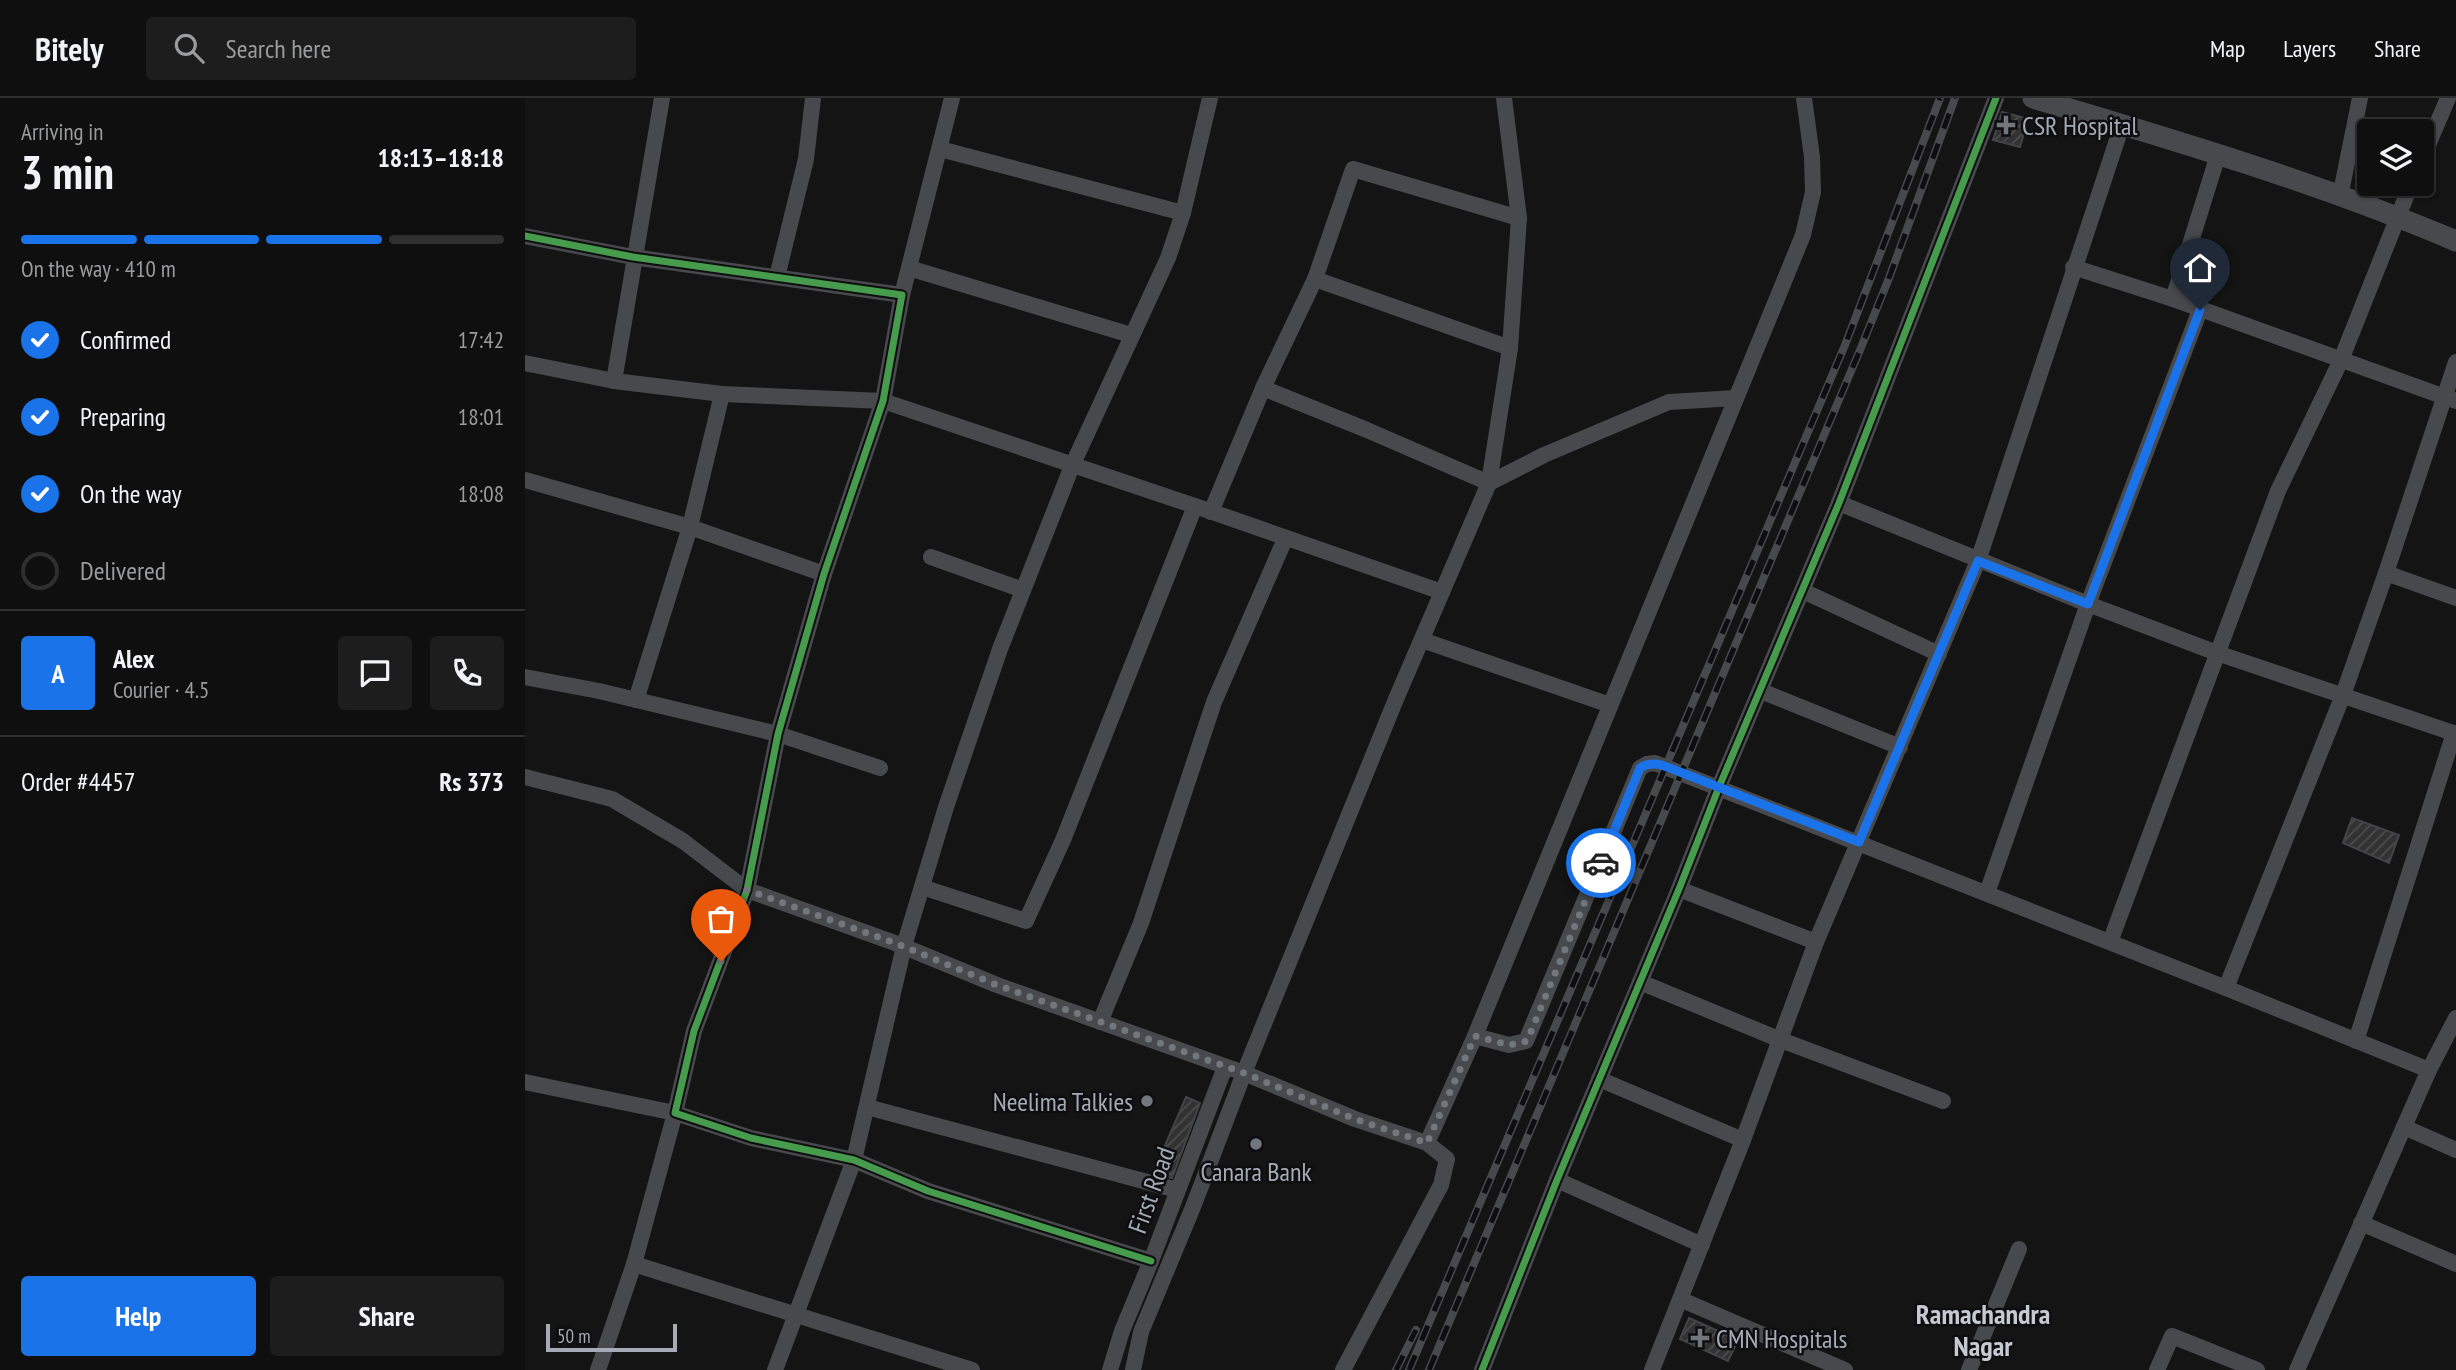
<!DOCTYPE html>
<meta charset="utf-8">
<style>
:root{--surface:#0f0f0f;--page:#1d1d1d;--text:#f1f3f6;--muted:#9b9c9e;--line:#2f2f2f;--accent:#1a73e8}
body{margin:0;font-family:"PT Sans Narrow",sans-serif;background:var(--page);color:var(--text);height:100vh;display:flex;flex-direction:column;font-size:26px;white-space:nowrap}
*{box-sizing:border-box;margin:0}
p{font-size:23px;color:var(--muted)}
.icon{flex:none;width:38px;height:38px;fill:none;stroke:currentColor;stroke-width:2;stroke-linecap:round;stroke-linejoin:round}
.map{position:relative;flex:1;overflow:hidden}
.panel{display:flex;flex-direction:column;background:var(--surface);width:525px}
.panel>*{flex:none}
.buttons{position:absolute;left:1832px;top:21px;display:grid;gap:14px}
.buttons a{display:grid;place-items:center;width:77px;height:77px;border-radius:7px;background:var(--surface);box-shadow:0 2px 5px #0004,0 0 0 2px var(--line);font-size:35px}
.scale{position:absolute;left:21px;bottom:18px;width:131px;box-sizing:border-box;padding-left:7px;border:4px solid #a5aab6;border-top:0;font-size:19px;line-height:24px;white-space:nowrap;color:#a5aab6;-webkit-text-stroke:5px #0e0e10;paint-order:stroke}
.pin{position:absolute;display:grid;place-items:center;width:60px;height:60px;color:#fff;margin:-72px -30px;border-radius:50% 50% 50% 0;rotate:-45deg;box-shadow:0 0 7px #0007}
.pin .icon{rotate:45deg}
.courier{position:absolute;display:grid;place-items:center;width:70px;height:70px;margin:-35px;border:5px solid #1a73e8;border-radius:50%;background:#fff;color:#222;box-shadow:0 2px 9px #0007}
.overview em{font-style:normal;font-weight:700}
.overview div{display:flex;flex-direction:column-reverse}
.overview{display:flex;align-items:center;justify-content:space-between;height:119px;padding:0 21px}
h1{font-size:46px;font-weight:700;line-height:52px}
.bar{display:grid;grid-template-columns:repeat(4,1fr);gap:10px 7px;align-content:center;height:84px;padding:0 21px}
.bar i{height:9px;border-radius:5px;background:var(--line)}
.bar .selected{background:var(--accent)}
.bar p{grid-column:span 4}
.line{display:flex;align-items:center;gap:18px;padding:0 21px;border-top:2px solid var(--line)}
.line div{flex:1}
.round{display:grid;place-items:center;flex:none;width:74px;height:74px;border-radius:7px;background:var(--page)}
ol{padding:0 21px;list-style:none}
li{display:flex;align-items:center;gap:21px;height:77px}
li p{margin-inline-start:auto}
li .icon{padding:7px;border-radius:50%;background:var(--accent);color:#fff;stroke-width:4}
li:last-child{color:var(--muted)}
li i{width:38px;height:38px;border:4px solid var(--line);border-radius:50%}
.primary-button{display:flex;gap:14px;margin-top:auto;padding:14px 21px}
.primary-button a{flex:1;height:80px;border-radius:7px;background:var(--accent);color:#fff;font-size:28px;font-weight:700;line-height:80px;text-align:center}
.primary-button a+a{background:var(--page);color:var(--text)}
header{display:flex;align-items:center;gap:42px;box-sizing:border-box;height:98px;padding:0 35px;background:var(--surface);border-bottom:2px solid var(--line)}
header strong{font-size:33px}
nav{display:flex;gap:38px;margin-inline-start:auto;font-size:24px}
.search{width:490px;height:63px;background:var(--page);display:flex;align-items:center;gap:18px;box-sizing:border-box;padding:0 24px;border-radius:7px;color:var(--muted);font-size:26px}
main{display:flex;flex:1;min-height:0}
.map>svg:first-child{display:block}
.building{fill:url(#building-hatch);stroke:#434448;stroke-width:2}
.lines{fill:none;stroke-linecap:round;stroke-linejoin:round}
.minor{stroke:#48494d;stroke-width:16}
.tertiary{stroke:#48494d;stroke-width:21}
.rail-casing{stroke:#48494c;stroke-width:8}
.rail{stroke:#0e0e10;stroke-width:5;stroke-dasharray:16;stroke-linecap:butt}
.cycleway-casing{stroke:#0e0e10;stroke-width:11}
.cycleway{stroke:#469c4c;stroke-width:7}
.done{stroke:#72767d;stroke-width:7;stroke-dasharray:0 12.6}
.route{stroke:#1a73e8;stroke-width:9}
.poi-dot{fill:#72767d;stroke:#0e0e10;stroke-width:2.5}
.labels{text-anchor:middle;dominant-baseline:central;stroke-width:5;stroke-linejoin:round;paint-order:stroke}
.poi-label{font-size:26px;fill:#a5aab6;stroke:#0e0e10;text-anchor:start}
.street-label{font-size:26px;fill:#a5aab6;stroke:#0e0e10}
.neighbourhood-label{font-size:28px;font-weight:bold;fill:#c6c9d2;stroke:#0e0e10}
</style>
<header>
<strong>Bitely</strong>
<div class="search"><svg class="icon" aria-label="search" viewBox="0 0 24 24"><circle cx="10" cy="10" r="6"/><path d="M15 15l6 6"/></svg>Search here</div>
<nav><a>Map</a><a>Layers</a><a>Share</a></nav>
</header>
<main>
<section class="panel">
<div class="overview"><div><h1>3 min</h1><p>Arriving in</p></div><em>18:13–18:18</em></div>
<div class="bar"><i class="selected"></i><i class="selected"></i><i class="selected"></i><i></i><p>On the way · 410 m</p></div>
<ol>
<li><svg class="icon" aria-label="check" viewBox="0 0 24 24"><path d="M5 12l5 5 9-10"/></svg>Confirmed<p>17:42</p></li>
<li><svg class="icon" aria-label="check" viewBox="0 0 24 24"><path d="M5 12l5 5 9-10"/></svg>Preparing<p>18:01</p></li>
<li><svg class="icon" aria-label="check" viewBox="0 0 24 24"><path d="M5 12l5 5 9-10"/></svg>On the way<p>18:08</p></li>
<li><i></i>Delivered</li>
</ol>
<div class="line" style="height:126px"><b class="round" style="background:var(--accent);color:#fff">A</b><div><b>Alex</b><p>Courier · 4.5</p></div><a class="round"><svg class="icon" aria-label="chat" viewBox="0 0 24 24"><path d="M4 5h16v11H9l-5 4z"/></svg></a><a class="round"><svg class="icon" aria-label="phone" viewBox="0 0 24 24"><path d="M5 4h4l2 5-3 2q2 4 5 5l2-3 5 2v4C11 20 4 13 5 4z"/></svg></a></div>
<div class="line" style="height:91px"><div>Order #4457</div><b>Rs 373</b></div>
<div class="primary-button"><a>Help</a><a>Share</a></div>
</section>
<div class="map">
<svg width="1931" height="1272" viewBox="0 0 1931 1272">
<defs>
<pattern id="building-hatch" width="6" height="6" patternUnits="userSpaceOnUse" patternTransform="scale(1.75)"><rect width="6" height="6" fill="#323233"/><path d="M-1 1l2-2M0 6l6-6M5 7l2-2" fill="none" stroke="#4d4d4e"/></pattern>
</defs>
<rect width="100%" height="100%" fill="#141414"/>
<g class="building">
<polygon points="1477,14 1503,21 1495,49 1468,42"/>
<polygon points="1827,720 1874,737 1864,765 1818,745"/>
<polygon points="661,999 675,1005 647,1080 628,1075"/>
<polygon points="1164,1220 1213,1242 1203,1263 1155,1241"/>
</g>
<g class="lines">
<g class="minor">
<polyline points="415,51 658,115"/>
<polyline points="1897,61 1923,0"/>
<polyline points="1815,99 1835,0"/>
<polyline points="0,138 108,159 377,197 358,303 299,476 253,636 222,792 169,933 150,1015 226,1040 329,1062 403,1093 626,1163"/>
<polyline points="1548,169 1648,201 1931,303"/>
<polyline points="384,170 606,237"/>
<polyline points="252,179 281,61 288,0"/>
<polyline points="790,181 985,250"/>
<polyline points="377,197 427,0"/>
<polyline points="1648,201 1693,57"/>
<polyline points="1931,264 1861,475 1931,500"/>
<polyline points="0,265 89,283 197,296 358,303 670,408 917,494"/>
<polyline points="89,283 137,0"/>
<polyline points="738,290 842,332 964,385 1019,357 1144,304 1211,300"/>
<polyline points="0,382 165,429 299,476"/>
<polyline points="1314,405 1563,506 1692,555 1931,636"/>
<polyline points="686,414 738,290 790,181 828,71 994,120"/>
<polyline points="406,459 498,492"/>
<polyline points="1278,493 1414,556"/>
<polyline points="897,542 1085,607"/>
<polyline points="0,579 74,593 253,636 355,670"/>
<polyline points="1236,593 1375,649"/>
<polyline points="111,602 165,429 197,296"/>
<polyline points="0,679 87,701 158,743 222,792 370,845 472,887 719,975 830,1021 902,1045 922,1061 916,1087 818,1272"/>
<polyline points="397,789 501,823 538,742 670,408"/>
<polyline points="1154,791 1291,844"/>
<polyline points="1462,795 1563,506 1675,212"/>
<polyline points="1585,844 1753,393 1816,262 1886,86"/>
<polyline points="1115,884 1256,942 1418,1003"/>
<polyline points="1701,890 1818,597 1861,475"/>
<polyline points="575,924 616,825 689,604 760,441"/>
<polyline points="950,938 984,947 1001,943 1115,670 1122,666 1130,665 1701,890 1904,972"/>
<polyline points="1831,943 1929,635"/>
<polyline points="1074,981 1218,1042"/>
<polyline points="0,984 150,1015 109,1166 73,1272"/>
<polyline points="342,1009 652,1092"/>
<polyline points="1879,1029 1931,1052"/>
<polyline points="902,1045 950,938 1278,137 1288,94 1287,59 1279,0"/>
<polyline points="1032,1082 1177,1147"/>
<polyline points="1836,1125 1931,1166"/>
<polyline points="109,1166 447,1272"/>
<polyline points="1157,1202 1320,1272"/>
<polyline points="250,1272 329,1062 379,848 421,709 475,551 547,368 643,160 658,115 685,0"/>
<polyline points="585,1272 597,1233 626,1163 700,969"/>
<polyline points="608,1272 616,1234 668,1109 719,975 871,601 964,385 985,250 994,120 979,0"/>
<polyline points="957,1272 1032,1082 1154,791 1194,689 1314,405 1471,0"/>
<polyline points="1127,1272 1218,1042 1291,844 1453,463 1597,27"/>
<polyline points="1444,1272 1494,1151"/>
<polyline points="1632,1272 1647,1238 1732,1272"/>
<polyline points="1772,1272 1904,972 1931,920"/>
</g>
<path class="tertiary" d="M1508,0C1650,42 1794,85 1931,143"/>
<defs>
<g id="rail">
<polyline points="871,1272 891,1232"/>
<polyline points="884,1272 1320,247 1415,0"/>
<polyline points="904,1272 1335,252 1364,180 1430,0"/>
</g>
</defs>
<use href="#rail" class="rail-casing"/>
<use href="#rail" class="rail"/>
<defs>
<g id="cycleway">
<polyline points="0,138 108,159 377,197 358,303 299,476 253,636 222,792 169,933 150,1015 226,1040 329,1062 403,1093 626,1163"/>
<polyline points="957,1272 1032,1082 1154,791 1194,689 1314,405 1471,0"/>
</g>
</defs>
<use href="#cycleway" class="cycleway-casing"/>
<use href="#cycleway" class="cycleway"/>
</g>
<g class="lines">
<polyline class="done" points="196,863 222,792 370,845 472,887 719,975 830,1021 902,1045 950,938 984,947 1002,943 1076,765"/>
<path class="route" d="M1076,765L1115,670C1128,661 1142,669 1155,674L1334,744L1453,463L1563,506L1675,212"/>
</g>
<g class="poi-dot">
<path d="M1477.5 16.5h7v7h7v7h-7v7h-7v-7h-7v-7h7z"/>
<circle cx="622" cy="1003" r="7"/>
<circle cx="731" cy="1046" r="7"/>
<path d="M1171.5 1229.5h7v7h7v7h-7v7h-7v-7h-7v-7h7z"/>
</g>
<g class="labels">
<g class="poi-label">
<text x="1497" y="27">CSR Hospital</text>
<text x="608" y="1003" text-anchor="end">Neelima Talkies</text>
<text x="731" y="1073" text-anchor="middle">Canara Bank</text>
<text x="1191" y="1240">CMN Hospitals</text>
</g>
<g class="street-label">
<text transform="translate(626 1092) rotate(-70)">First Road</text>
</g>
<g class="neighbourhood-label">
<text x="1458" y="1215">Ramachandra<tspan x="1458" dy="32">Nagar</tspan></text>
</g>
</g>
</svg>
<div class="buttons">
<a><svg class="icon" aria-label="layers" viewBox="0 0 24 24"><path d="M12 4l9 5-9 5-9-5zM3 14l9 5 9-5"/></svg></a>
</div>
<div class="scale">50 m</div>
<div class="pin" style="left:196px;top:863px;background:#ea580c"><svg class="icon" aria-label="bag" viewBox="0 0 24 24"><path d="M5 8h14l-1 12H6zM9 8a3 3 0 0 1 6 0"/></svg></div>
<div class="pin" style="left:1675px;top:212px;background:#1f2937"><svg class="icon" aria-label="home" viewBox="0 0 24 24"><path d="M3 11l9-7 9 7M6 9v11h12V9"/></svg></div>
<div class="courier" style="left:1076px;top:765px"><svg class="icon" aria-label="car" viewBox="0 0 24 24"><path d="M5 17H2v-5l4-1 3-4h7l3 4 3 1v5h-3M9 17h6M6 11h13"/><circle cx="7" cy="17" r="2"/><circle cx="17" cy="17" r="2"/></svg></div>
</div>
</main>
